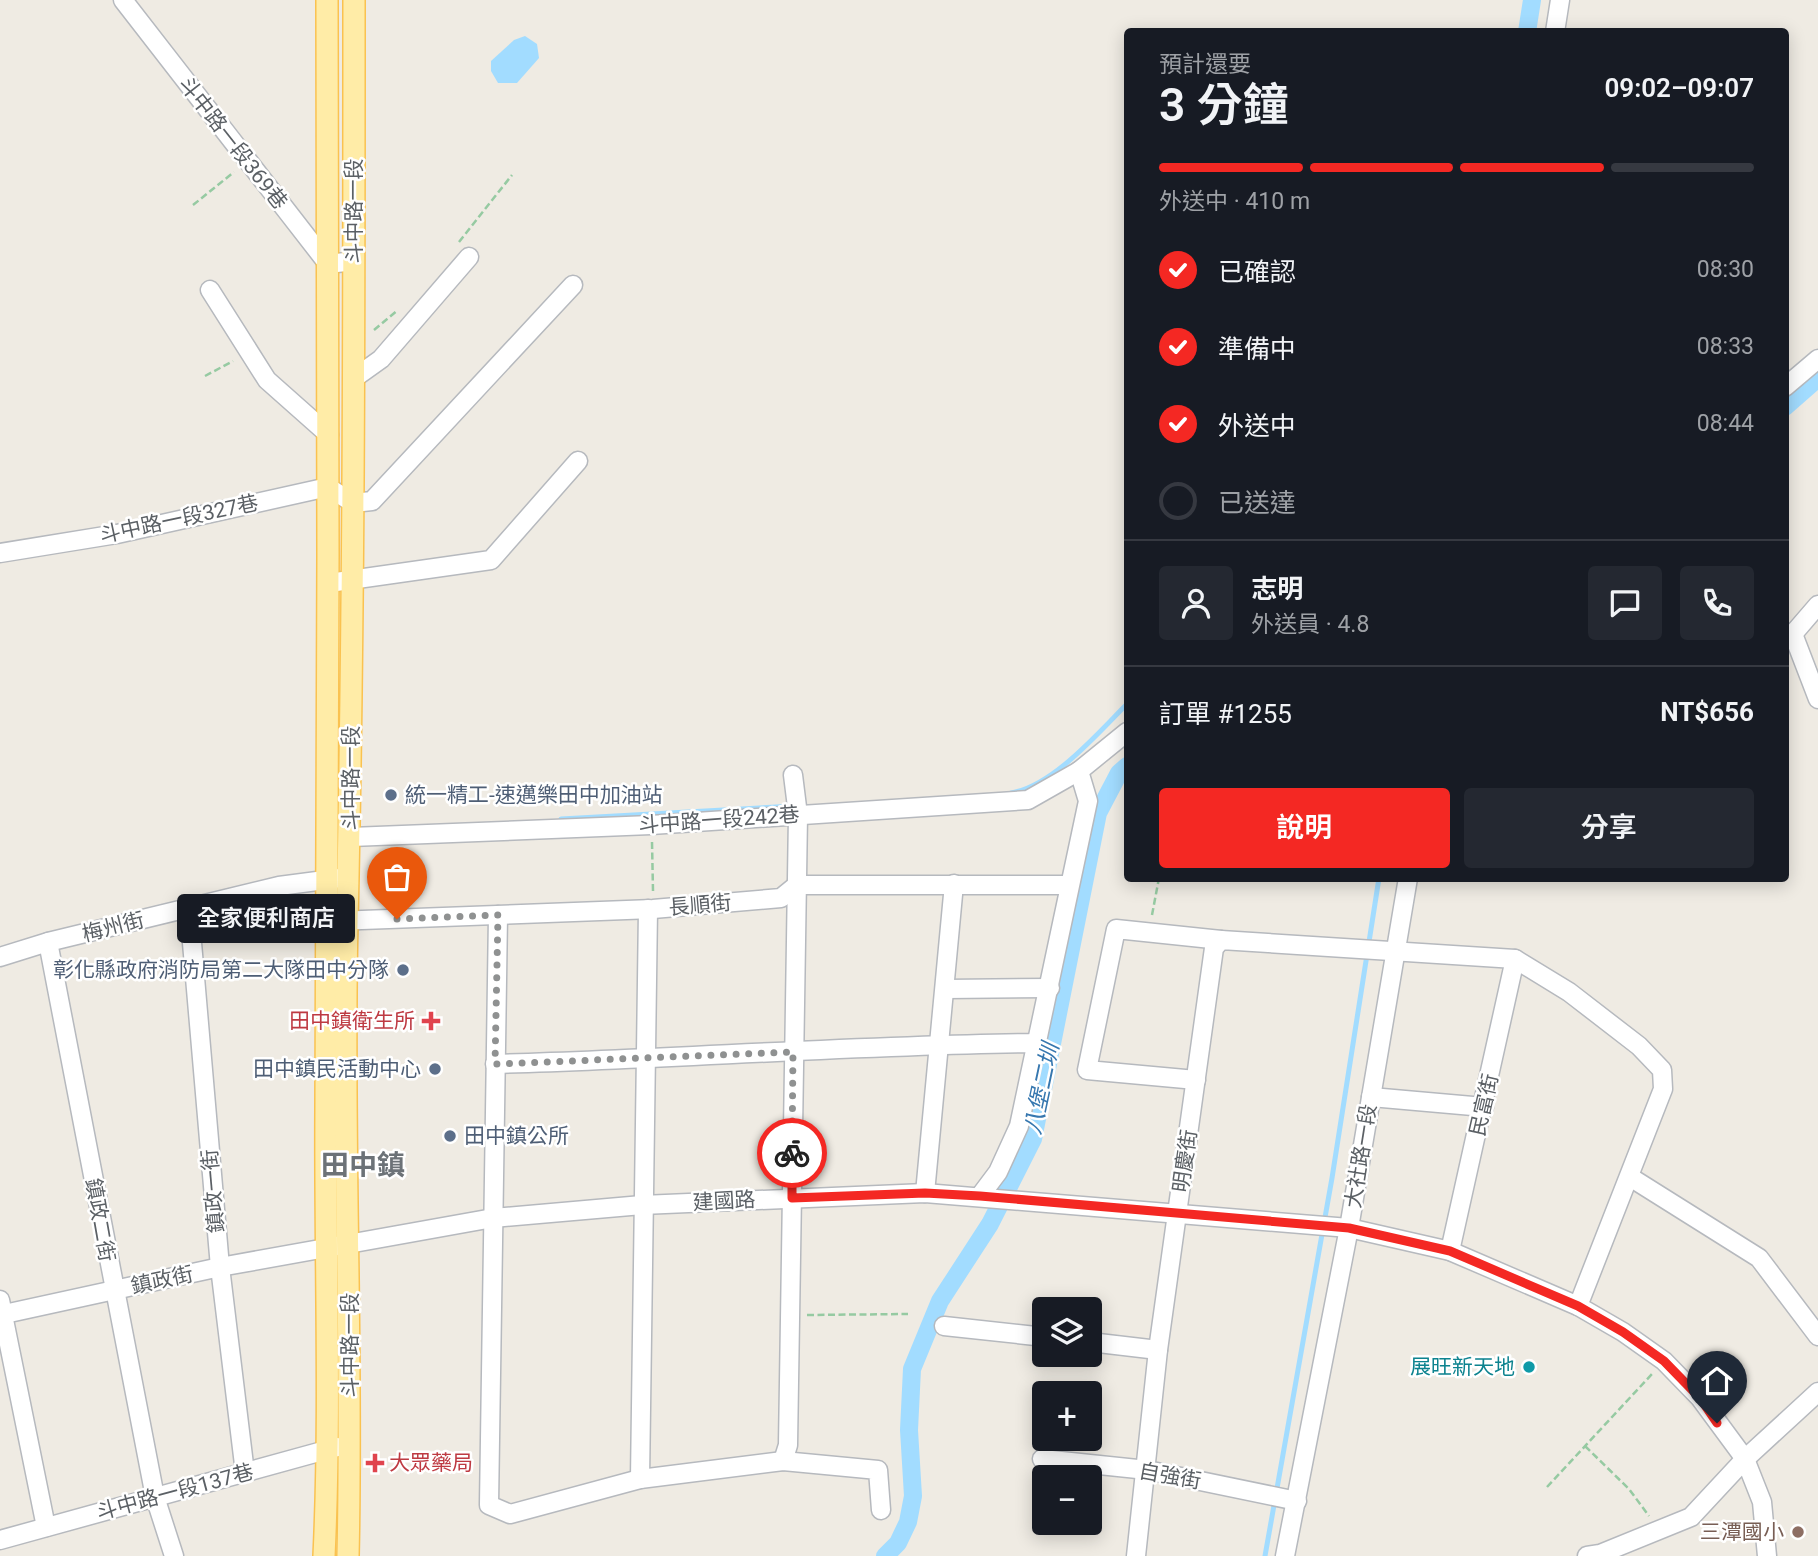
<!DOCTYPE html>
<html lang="zh-TW">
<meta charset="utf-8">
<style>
:root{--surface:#171b24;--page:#242831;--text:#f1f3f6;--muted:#9ea1a6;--line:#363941;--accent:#f42823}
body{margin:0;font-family:Roboto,"Noto Sans TC",sans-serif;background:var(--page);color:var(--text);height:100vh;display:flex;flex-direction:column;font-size:26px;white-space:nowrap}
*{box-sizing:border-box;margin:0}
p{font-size:23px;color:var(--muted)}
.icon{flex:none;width:38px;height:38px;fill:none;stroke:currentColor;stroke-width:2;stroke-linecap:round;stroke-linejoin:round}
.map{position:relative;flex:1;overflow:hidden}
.drawer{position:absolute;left:1124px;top:28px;width:665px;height:854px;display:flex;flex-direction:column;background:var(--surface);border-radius:7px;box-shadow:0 4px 18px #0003}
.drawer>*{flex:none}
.tools{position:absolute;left:1032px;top:1297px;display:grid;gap:14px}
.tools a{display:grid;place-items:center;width:70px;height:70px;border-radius:7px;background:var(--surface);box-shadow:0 4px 18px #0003;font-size:35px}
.pin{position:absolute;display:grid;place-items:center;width:60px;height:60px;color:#fff;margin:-72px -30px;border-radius:50% 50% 50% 0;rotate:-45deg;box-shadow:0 0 7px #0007}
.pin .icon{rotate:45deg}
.courier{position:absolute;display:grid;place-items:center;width:70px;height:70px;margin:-35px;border:5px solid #f42823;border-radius:50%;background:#fff;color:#222;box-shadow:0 2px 9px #0007}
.bubble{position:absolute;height:49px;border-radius:7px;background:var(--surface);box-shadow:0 4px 18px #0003;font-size:23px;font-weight:600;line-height:49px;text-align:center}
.overview em{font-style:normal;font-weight:600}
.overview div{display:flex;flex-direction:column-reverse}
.overview{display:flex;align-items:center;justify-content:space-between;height:119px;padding:0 35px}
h1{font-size:46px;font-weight:600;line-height:52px}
.bar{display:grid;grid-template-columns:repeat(4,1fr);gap:10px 7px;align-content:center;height:84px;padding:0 35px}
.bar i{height:9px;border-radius:5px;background:var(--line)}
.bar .selected{background:var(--accent)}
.bar p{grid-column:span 4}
.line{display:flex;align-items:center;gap:18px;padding:0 35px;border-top:2px solid var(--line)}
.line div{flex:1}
.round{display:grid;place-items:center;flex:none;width:74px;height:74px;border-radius:7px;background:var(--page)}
ol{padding:0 35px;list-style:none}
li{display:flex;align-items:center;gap:21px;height:77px}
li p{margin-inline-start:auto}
li .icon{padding:7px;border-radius:50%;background:var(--accent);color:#fff;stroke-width:4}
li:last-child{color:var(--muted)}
li i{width:38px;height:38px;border:4px solid var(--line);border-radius:50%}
.action{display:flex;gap:14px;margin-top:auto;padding:14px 35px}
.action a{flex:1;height:80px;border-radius:7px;background:var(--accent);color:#fff;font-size:28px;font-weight:600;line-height:80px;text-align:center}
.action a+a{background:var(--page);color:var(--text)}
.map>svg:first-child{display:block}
.water{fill:#a2dcff}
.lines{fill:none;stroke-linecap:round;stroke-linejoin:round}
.stream{stroke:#a2dcff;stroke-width:5}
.canal{stroke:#a2dcff;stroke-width:18}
.minor-casing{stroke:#b6b9be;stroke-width:21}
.major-casing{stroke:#fac250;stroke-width:24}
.path{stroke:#96caa2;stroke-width:2.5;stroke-dasharray:7 3.5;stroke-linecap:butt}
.minor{stroke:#fff;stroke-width:18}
.major{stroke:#ffeca7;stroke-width:21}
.done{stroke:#8f9191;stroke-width:7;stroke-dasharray:0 12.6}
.route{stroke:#f42823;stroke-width:9}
.service-dot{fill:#5c6f8a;stroke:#fff;stroke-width:2.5}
.health-dot{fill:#e0444e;stroke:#fff;stroke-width:2.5}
.culture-dot{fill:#0f9aa8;stroke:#fff;stroke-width:2.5}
.education-dot{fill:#8d6e63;stroke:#fff;stroke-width:2.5}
.labels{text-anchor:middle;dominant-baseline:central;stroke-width:5;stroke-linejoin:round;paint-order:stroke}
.street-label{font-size:21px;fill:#5b6065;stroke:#fff}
.service-label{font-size:21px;fill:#4e5e75;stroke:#fff;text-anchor:start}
.health-label{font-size:21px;fill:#be3a42;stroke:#fff;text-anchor:end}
.culture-label{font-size:21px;fill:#0d838f;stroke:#fff;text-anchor:end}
.education-label{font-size:21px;fill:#785e54;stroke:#fff;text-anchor:end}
.water-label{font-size:23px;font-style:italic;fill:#3677af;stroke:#fff}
.district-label{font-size:28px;font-weight:bold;fill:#6c7277;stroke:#fff}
</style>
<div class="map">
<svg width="1818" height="1556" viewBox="0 0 1818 1556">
<rect width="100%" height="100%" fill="#efebe3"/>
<polygon class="water" points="525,36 537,44 539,58 517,83 498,83 491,71 491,61 514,40"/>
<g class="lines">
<g class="stream">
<path d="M1011,793C1053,786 1098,733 1127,704"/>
<polyline points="561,819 795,806"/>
<polyline points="1265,1556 1332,1178 1379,878"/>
</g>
<g class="canal">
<polyline points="1527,32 1532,0"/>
<polyline points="1785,407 1818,378"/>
<polyline points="885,1556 898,1543 908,1522 913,1496 909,1430 912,1369 940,1301 990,1224 1033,1139 1098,813 1119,773 1127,766"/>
</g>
<defs>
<g id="minor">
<polyline points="123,0 328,264 354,261"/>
<polyline points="1555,32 1560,0"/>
<polyline points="210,290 267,380 329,435"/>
<polyline points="353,379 381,359 469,257"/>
<polyline points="1785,387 1818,359"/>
<polyline points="0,553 117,534 328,487 353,503 372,501 573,285"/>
<polyline points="329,583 491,560 578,461"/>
<polyline points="1785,633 1793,634 1818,605"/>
<polyline points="1793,634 1818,699"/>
<polyline points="351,837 651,825 1028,800 1079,771"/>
<polyline points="189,908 220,1267 245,1473"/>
<polyline points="498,915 489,1505 510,1514 640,1479 783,1461 878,1470 881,1510"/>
<polyline points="335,921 653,909 781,898 797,885 1069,885"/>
<polyline points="48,942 155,1497 174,1556"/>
<polyline points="0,957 48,942 279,886 340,878"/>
<polyline points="946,989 1050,988"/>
<path d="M495,1064C676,1059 857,1045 1038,1043"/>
<polyline points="1196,1080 1087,1070 1116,929 1221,940"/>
<polyline points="1371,1097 1484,1107"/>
<polyline points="1630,1177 1759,1258 1818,1336"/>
<polyline points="925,1193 954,884"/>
<polyline points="980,1196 998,1172 1019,1126 1088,801 1079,771 1127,732"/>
<polyline points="1450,1251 1515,959"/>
<polyline points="0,1300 46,1527"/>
<polyline points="0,1315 220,1267 493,1218 642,1205 925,1193 1349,1228 1450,1251 1578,1306 1623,1332 1664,1361 1700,1398 1745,1459 1762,1502 1767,1556"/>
<polyline points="944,1326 1045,1337"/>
<polyline points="1090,1342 1158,1350"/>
<polyline points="1042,1459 1147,1470 1297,1501"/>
<polyline points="783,1461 788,1445 798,815 793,775"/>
<polyline points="640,1479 648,909"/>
<polyline points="0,1540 337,1447"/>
<polyline points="1136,1556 1158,1350 1214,948 1221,940 1515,959 1569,992 1639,1046 1662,1070 1663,1089 1578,1306"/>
<polyline points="1285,1556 1349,1228 1408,878"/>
<polyline points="1587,1556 1600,1554 1691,1517 1745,1459 1818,1392"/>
</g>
<g id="major">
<path d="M324,1556C331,1408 325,1259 326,1110C329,740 328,370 327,0"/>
<path d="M348,1556C353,1345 342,1134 347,923C354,615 354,308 354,0"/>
</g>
</defs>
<use href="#minor" class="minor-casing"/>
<use href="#major" class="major-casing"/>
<g class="path">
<polyline points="193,205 234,172"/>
<polyline points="459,242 512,175"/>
<polyline points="374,330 398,310"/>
<polyline points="205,376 233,361"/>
<polyline points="652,842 653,891"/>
<polyline points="1152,915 1159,878"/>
<polyline points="807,1315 908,1314"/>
<polyline points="1585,1446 1629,1489 1649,1516"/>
<polyline points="1547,1487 1652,1374"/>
</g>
<use href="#minor" class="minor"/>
<use href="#major" class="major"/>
</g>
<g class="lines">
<polyline class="done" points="397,919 498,915 495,1064 793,1052 792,1153"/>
<polyline class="route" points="792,1153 792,1198 925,1193 980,1196 1349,1228 1450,1251 1578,1306 1623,1332 1664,1361 1700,1398 1717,1423"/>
</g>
<g class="service-dot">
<circle cx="391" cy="795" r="7"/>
<circle cx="403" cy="970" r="7"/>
<circle cx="435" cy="1069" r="7"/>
<circle cx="450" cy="1136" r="7"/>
</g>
<g class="health-dot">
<path d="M427.5 1010.5h7v7h7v7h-7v7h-7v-7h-7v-7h7z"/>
<path d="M371.5 1452.5h7v7h7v7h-7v7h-7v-7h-7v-7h7z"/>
</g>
<circle class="culture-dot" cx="1529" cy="1367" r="7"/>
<circle class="education-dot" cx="1798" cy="1532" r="7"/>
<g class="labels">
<g class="street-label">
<text transform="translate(233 143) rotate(52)">斗中路一段369巷</text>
<text transform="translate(354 211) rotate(-90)">斗中路一段</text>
<text transform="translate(179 519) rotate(-12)">斗中路一段327巷</text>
<text transform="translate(351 778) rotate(-90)">斗中路一段</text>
<text transform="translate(719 820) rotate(-4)">斗中路一段242巷</text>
<text transform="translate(700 905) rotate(-5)">長順街</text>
<text transform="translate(113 927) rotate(-14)">梅州街</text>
<text transform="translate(1484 1105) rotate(-77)">民富街</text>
<text transform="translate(1361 1156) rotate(-81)">大社路一段</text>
<text transform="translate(1185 1161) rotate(-82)">明慶街</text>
<text transform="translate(213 1191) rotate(-95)">鎮政一街</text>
<text transform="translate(724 1201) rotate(-3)">建國路</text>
<text transform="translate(100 1220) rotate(80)">鎮政二街</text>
<text transform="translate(162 1280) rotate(-12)">鎮政街</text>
<text transform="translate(350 1345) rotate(-90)">斗中路一段</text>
<text transform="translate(1170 1476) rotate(10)">自強街</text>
<text transform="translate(175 1492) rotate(-15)">斗中路一段137巷</text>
</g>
<g class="service-label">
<text x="405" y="795">統一精工-速邁樂田中加油站</text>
<text x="389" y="970" text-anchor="end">彰化縣政府消防局第二大隊田中分隊</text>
<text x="421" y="1069" text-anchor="end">田中鎮民活動中心</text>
<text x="464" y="1136">田中鎮公所</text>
</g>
<g class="health-label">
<text x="415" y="1021">田中鎮衛生所</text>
<text x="389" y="1463" text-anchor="start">大眾藥局</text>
</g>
<g class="culture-label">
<text x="1515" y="1367">展旺新天地</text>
</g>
<g class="education-label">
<text x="1784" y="1532">三潭國小</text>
</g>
<g class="water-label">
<text transform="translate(1042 1089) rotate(-78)">八堡二圳</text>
</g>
<g class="district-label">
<text x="363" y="1165">田中鎮</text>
</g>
</g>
</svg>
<div class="tools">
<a><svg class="icon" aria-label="layers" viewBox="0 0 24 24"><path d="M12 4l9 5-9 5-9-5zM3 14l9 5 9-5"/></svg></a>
<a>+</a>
<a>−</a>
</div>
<div class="pin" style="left:397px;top:919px;background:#ea580c"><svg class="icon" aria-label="bag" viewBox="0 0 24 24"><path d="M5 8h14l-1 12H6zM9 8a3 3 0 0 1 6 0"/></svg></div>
<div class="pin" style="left:1717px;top:1423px;background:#1f2937"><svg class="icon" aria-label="home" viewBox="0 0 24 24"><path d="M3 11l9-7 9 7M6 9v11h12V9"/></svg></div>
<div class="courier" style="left:792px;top:1153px"><svg class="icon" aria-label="bike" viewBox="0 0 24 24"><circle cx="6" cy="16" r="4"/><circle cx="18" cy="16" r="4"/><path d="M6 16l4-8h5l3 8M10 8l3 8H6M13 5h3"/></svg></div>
<div class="bubble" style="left:177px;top:894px;width:178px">全家便利商店</div>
<section class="drawer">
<div class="overview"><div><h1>3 分鐘</h1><p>預計還要</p></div><em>09:02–09:07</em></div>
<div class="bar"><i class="selected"></i><i class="selected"></i><i class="selected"></i><i></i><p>外送中 · 410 m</p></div>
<ol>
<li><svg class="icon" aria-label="check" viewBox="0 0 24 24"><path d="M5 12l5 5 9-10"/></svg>已確認<p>08:30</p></li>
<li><svg class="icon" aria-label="check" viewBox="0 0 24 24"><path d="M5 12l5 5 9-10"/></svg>準備中<p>08:33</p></li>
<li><svg class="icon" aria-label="check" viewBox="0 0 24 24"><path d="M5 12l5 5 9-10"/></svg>外送中<p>08:44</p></li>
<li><i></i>已送達</li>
</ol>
<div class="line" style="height:126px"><a class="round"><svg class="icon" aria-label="person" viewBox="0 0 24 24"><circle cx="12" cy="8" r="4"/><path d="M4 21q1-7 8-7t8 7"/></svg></a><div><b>志明</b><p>外送員 · 4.8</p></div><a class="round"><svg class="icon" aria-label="chat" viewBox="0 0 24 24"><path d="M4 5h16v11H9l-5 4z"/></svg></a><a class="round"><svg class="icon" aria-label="phone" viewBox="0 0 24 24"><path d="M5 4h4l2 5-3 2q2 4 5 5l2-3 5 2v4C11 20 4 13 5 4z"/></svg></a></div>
<div class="line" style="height:91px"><div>訂單 #1255</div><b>NT$656</b></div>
<div class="action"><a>說明</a><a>分享</a></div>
</section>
</div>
